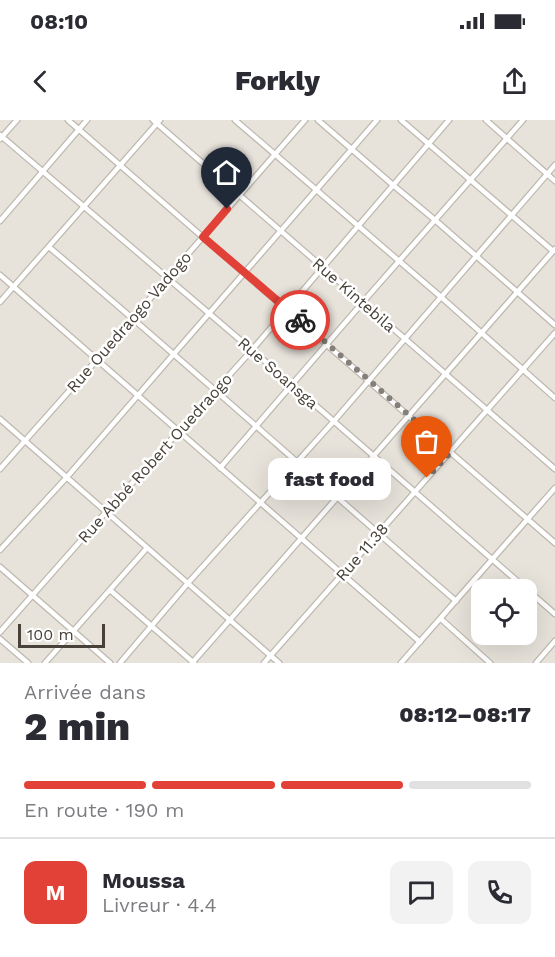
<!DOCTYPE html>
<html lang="fr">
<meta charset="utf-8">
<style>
:root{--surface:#fff;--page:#f2f2f3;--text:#2b2b33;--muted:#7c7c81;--line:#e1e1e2;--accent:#e14136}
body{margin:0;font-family:"Work Sans",sans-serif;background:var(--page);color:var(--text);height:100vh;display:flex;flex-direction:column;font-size:22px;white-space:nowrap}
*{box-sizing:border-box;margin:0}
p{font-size:20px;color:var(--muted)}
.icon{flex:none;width:33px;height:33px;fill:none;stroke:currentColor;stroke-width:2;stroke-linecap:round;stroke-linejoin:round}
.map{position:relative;height:543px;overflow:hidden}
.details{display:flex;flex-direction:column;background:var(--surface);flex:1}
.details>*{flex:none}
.tools{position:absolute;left:471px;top:459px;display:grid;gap:12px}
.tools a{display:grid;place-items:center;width:66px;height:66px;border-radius:12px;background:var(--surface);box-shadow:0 6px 24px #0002;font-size:30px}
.scale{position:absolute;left:18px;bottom:15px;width:87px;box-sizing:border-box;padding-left:6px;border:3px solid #48413a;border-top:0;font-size:16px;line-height:21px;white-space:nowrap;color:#48413a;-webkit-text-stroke:4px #fff;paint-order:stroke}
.pin{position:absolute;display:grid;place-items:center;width:51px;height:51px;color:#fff;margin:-62px -26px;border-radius:50% 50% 50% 0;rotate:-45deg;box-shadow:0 0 6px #0007}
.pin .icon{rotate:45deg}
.courier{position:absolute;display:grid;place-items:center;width:60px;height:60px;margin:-30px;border:4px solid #e14136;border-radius:50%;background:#fff;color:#222;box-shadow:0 2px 8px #0007}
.bubble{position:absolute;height:42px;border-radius:12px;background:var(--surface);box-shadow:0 6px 24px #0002;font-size:20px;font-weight:800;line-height:42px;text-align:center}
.summary em{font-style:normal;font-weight:800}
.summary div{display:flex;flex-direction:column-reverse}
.summary{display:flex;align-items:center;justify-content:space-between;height:102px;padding:0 24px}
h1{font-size:39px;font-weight:800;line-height:45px}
.bar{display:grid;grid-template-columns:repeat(4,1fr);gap:9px 6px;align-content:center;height:72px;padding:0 24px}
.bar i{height:8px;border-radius:4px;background:var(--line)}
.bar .current{background:var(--accent)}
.bar p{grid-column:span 4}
.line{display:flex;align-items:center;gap:15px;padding:0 24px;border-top:2px solid var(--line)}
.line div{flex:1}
.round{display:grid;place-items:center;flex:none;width:63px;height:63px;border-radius:12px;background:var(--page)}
.status{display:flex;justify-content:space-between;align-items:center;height:42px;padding:0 30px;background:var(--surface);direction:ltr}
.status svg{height:16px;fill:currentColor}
header{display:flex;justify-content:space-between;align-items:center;height:78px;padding:0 24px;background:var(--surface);font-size:27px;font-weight:800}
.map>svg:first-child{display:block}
.residential{fill:#e7e2da;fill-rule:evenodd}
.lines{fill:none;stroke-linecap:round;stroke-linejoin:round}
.minor-casing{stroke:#beb8af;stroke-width:7}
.minor{stroke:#fff;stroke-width:4.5}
.done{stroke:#847f78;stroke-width:6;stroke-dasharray:0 10.8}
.route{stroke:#e14136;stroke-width:8}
.labels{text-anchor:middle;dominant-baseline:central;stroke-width:5;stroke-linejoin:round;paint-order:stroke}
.street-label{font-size:16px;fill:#48413a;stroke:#fff}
</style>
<div class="status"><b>08:10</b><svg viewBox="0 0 49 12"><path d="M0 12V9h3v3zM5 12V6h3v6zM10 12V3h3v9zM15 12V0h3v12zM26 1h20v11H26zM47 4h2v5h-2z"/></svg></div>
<header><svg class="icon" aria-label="back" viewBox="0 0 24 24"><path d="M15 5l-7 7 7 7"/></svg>Forkly<svg class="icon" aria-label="share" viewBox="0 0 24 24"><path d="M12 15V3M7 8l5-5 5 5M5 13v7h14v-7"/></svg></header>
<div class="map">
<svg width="555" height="543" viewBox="0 0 555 543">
<rect width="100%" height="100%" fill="#f4f1ec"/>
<path class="residential" d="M0,0H555V543H0ZM482,470H526V514H482Z"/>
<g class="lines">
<defs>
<g id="minor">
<polyline points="68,0 555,423"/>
<polyline points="153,0 555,349"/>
<polyline points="235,0 441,177 555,278"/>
<polyline points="318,0 393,65 435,100 555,205"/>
<polyline points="401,0 553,131"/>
<polyline points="486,0 555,61"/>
<polyline points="0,15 252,230 555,494"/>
<polyline points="0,19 17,0"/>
<polyline points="0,101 87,0"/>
<path d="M49,127C186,243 320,363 456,481"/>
<polyline points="0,155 420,522"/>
<polyline points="0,182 160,0"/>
<polyline points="0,299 279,543"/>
<polyline points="220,348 363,182 523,0"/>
<polyline points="0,349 133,199 167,158 305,0"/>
<polyline points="0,430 67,357 377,0"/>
<polyline points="0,447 110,543"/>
<polyline points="110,470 194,543"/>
<polyline points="441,499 490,543"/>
<polyline points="0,512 106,392 252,230 449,0"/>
<polyline points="0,519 28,543"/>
<polyline points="45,543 147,428"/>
<polyline points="120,543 188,463 334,301 555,45"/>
<polyline points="192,543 555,129"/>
<polyline points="264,543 555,213"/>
<polyline points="401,543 555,368"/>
<polyline points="536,543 555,521"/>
</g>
</defs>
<use href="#minor" class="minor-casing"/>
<use href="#minor" class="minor"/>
</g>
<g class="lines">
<polyline class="done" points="300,200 451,332 427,358"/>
<polyline class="route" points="227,89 203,117 300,200"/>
</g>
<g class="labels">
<g class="street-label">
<text transform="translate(354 175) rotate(41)">Rue Kintebila</text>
<text transform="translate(129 202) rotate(-49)">Rue Ouedraogo Vadogo</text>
<text transform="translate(278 253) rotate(41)">Rue Soansga</text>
<text transform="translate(155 338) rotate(-48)">Rue Abbé Robert Ouedraogo</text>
<text transform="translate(362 432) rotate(-49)">Rue 11.38</text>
</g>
</g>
</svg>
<div class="tools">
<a><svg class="icon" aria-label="locate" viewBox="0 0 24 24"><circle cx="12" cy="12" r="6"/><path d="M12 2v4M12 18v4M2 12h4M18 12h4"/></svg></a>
</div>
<div class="scale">100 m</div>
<div class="pin" style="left:427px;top:358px;background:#ea580c"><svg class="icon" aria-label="bag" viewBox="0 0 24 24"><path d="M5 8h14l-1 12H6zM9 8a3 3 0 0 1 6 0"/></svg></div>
<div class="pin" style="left:227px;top:89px;background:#1f2937"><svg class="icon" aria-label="home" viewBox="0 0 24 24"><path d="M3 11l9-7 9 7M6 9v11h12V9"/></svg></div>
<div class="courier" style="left:300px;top:200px"><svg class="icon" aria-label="bike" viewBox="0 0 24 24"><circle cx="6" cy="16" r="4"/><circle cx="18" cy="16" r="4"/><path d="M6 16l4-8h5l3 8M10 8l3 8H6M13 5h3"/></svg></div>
<div class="bubble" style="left:268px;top:338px;width:123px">fast food</div>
</div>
<section class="details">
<div class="summary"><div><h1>2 min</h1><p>Arrivée dans</p></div><em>08:12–08:17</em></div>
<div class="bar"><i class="current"></i><i class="current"></i><i class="current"></i><i></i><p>En route · 190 m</p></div>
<div class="line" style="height:108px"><b class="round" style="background:var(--accent);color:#fff">M</b><div><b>Moussa</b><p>Livreur · 4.4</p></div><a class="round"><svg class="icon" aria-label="chat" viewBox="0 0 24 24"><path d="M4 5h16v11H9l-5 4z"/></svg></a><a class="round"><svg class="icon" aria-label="phone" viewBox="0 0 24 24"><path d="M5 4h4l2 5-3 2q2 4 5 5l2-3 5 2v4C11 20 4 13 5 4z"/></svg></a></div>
</section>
